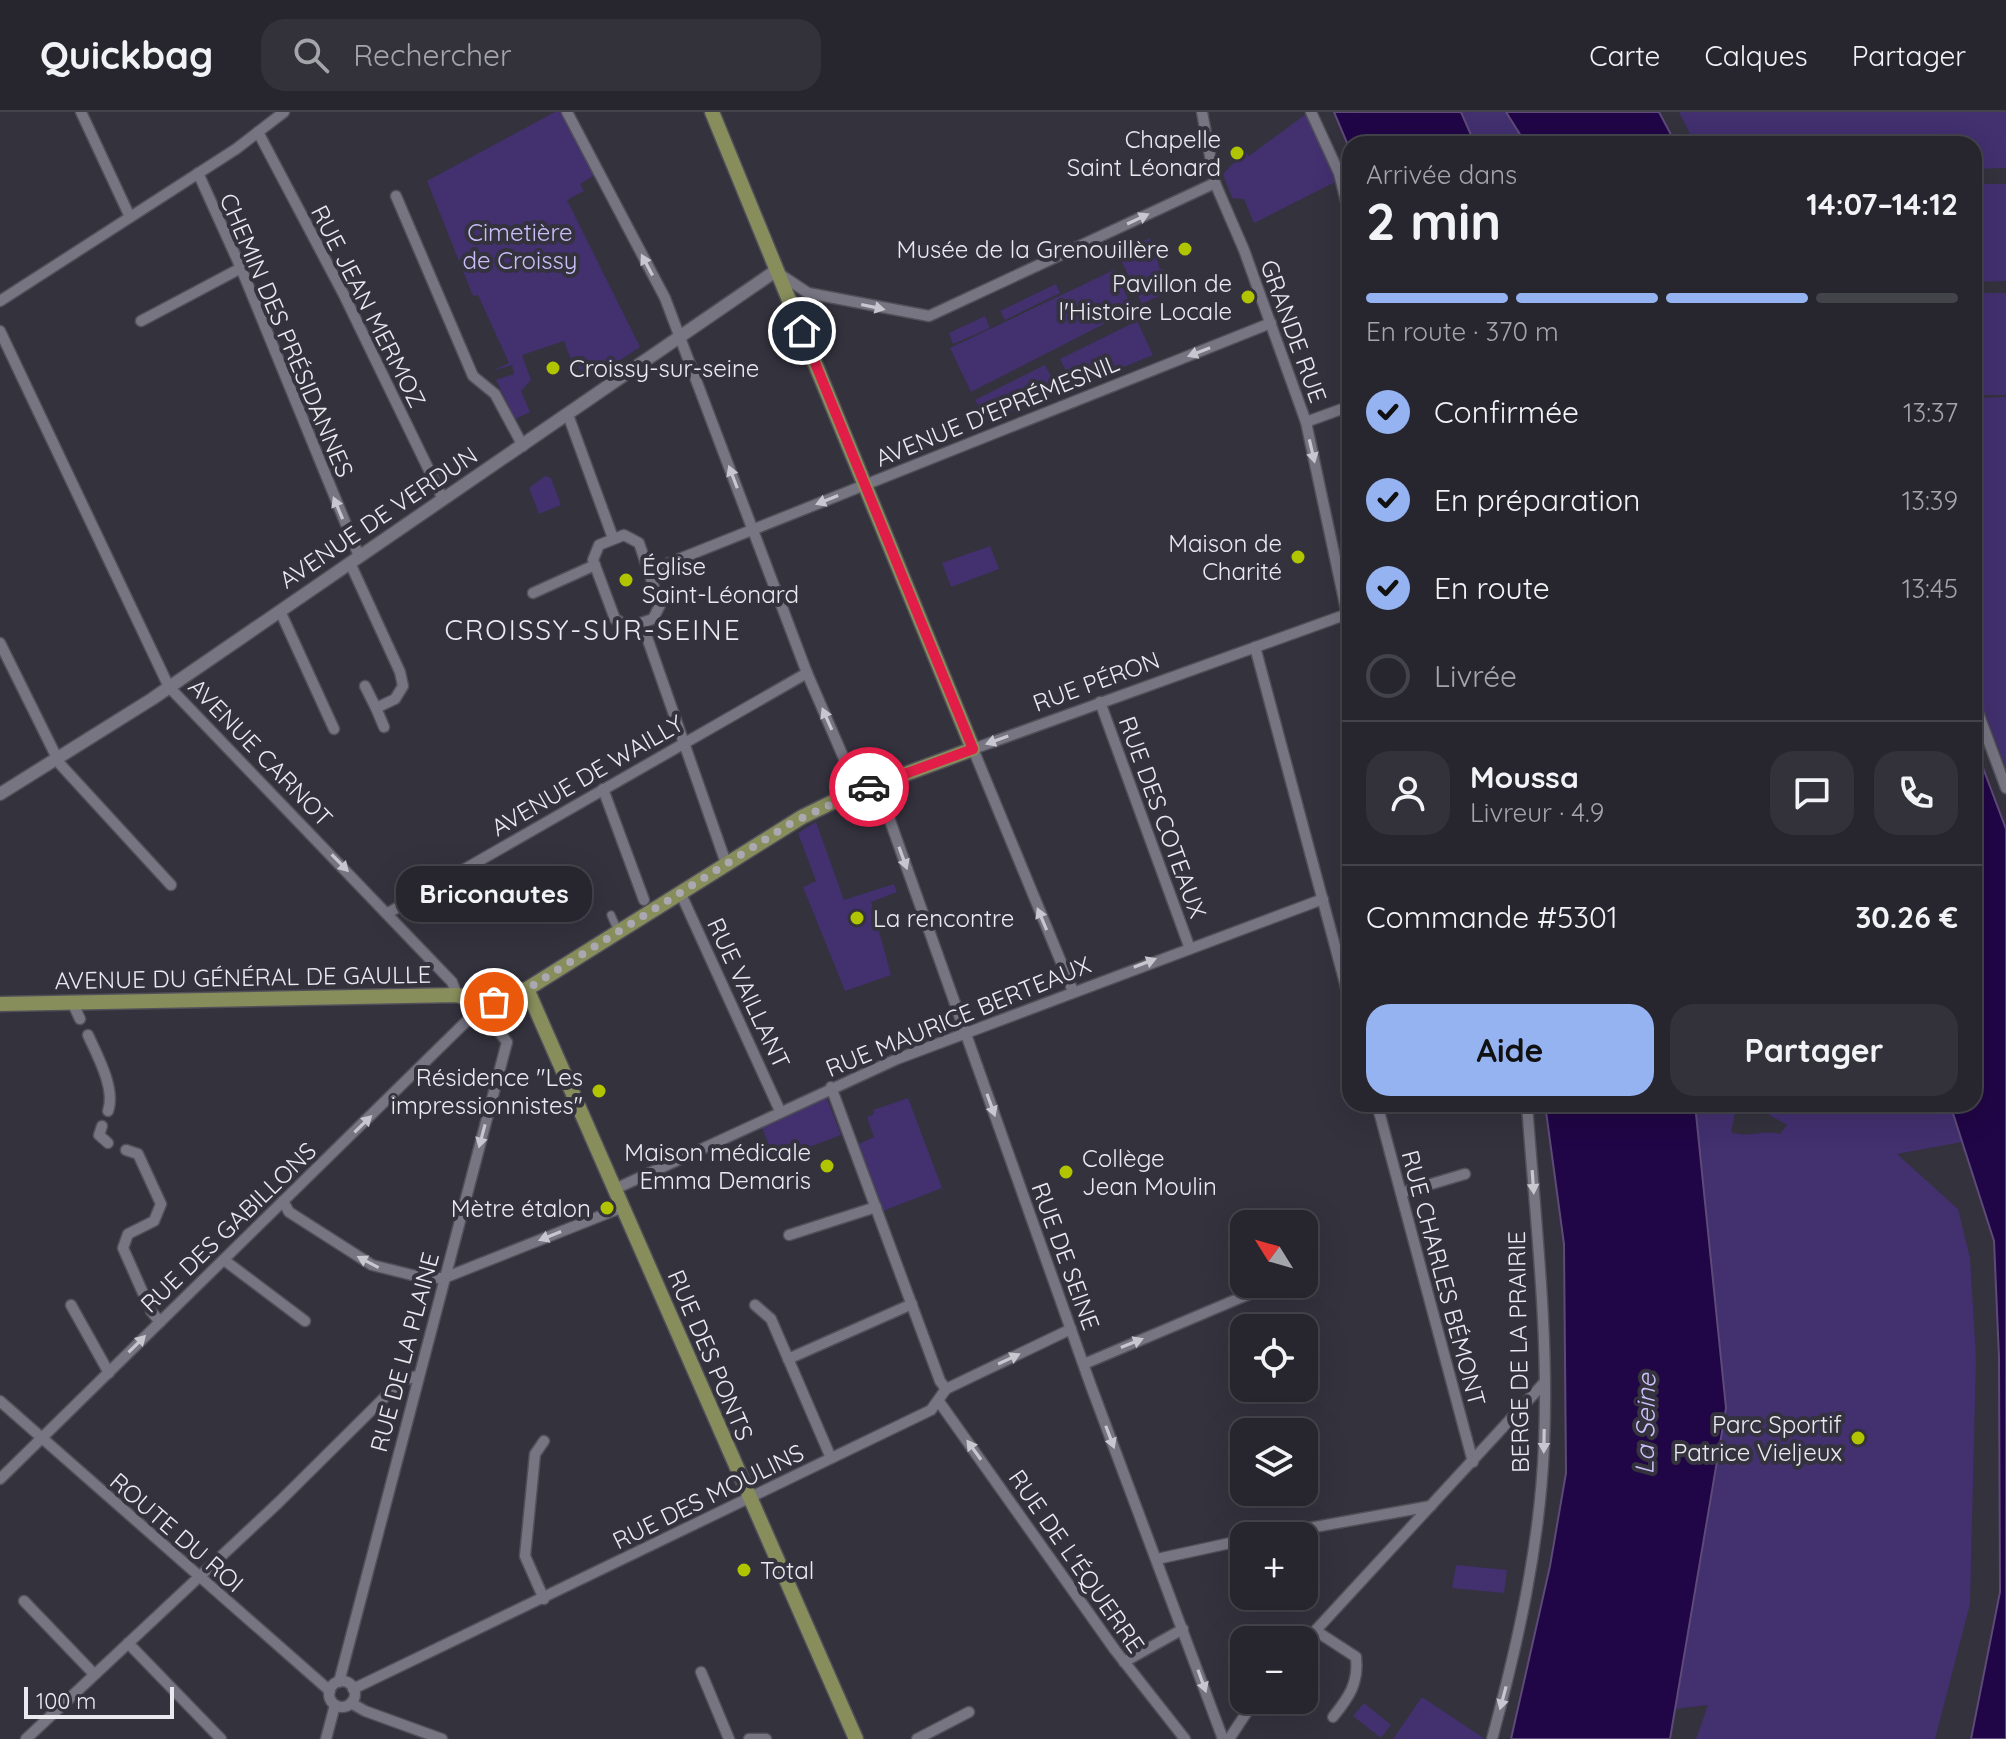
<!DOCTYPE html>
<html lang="fr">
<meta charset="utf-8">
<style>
:root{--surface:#27262e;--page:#33323a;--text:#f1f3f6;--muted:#a4a5aa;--line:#43434a;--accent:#95b2f1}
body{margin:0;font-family:Quicksand,sans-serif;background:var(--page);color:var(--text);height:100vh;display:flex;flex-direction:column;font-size:30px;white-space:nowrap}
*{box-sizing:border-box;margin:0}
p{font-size:26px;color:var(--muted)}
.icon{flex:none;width:44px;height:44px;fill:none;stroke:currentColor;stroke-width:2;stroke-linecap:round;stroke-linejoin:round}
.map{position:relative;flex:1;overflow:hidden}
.panel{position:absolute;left:1342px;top:24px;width:640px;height:976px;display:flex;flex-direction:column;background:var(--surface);border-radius:24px;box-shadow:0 8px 32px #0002,0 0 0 2px var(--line)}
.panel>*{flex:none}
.needle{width:52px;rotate:307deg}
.controls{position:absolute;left:1230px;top:1098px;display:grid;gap:16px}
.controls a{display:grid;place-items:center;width:88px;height:88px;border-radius:16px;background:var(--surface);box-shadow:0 8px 32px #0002,0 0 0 2px var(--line);font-size:40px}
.scale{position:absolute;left:24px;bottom:20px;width:150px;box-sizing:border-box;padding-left:8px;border:4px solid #eae9f0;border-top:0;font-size:22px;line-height:28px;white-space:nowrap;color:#eae9f0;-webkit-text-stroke:6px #34323d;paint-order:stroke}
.pin{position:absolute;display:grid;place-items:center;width:68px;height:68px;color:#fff;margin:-34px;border:4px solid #fff;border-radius:50%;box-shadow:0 2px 8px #0007}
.courier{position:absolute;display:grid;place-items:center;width:80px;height:80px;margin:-40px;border:6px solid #e11d48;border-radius:50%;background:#fff;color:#222;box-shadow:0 2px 10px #0007}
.bubble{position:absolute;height:56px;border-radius:24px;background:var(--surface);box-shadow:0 8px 32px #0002,0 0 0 2px var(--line);font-size:26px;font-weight:700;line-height:56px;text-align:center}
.headline em{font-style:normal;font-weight:700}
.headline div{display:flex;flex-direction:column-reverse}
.headline{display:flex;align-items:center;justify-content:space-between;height:136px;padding:0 24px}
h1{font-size:52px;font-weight:700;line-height:60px}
.bar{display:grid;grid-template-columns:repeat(4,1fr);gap:12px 8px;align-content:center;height:96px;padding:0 24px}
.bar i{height:10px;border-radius:6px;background:var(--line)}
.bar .active{background:var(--accent)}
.bar p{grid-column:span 4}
.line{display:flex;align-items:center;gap:20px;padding:0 24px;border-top:2px solid var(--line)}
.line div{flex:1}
.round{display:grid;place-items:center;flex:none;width:84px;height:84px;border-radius:24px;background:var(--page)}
ol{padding:0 24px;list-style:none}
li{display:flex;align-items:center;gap:24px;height:88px}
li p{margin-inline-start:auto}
li .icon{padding:8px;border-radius:50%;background:var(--accent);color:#111;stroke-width:4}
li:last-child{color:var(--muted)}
li i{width:44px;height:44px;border:4px solid var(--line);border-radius:50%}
.button{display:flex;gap:16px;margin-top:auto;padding:16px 24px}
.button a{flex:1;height:92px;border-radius:24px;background:var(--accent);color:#111;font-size:32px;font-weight:700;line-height:92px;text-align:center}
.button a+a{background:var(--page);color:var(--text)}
header{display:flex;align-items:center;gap:48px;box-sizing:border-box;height:112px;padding:0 40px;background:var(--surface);border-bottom:2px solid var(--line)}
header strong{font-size:38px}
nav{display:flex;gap:44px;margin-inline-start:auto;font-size:28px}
.search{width:560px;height:72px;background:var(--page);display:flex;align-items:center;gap:20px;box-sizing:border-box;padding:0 28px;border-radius:24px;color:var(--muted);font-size:30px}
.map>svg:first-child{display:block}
.green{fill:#42306f}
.water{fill:#200646;stroke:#5d4a79;stroke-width:2}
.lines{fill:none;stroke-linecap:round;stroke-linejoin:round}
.pedestrian-casing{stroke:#515059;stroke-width:10}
.minor-casing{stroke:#515059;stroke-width:13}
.tertiary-casing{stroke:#515059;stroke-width:15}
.secondary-casing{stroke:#515059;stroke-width:17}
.pedestrian{stroke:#777582;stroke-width:7}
.minor{stroke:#777582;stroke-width:10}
.tertiary{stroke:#777582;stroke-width:12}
.secondary{stroke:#888d5c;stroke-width:14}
.oneway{fill:#c8c6cf}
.done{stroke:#aaa9b1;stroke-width:8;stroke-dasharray:0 14.4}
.route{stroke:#e11d48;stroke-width:10}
.poi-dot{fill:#b0c500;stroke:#34323d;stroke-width:3}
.labels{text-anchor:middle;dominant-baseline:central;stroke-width:8;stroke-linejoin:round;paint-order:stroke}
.poi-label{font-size:24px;fill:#eae9f0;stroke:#34323d;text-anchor:end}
.park-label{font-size:24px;fill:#c9bef8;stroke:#34323d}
.street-label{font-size:24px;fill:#eae9f0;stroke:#34323d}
.water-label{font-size:26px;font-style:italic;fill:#cbbffa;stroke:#34323d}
.quarter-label{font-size:28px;letter-spacing:2px;fill:#eae9f0;stroke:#34323d}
</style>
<header>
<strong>Quickbag</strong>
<div class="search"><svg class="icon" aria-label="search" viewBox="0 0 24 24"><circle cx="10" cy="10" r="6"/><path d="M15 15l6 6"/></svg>Rechercher</div>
<nav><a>Carte</a><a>Calques</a><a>Partager</a></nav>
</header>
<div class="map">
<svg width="2006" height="1627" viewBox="0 0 2006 1627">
<rect width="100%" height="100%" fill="#34323d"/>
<g class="green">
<polygon points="555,0 561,0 595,63 580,72 584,79 567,88 640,235 610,255 596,256 595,261 592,255 580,258 578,251 573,253 564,229 522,243 531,268 521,279 530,300 515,307 496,268 514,262 512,253 492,259 509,251 478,183 473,184 427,69"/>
<polygon points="1461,0 1506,0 1526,32 1475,32"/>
<polygon points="1679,0 2006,0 2006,56 1974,57 1974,32 1695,32"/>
<polygon points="1306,2 1337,69 1254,111 1244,87 1232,86 1223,62 1245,39 1249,44"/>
<polygon points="1974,72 2006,72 2006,169 1974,170"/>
<polygon points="1150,126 1160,157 1165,158 1174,177 1142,192 1118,142"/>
<polygon points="1114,158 1133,197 971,280 950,236"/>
<polygon points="1056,172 1060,181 1005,208 1000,199"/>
<rect x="1974" y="181" width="32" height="102"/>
<polygon points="985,204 990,216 953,232 949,221"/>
<polygon points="1137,209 1153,243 1074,275 1060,247"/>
<polygon points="1045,253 1060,281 987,309 975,288"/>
<polygon points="2006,285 2006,656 1974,573 1974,286"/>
<polygon points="545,364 551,366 561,393 539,402 529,376"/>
<polygon points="990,434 999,457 951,475 942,451"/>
<polygon points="816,710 844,788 894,772 897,780 871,790 891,863 845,879 803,775 816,769 798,721"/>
<polygon points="826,984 841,1023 775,1048 762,1016"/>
<polygon points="908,986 942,1076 883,1099 859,1032 874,1025 867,1005 874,1002 873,998"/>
<path d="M1695,992H1737L1731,1020C1748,1027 1762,1017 1780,1022L1787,1013L1769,1003L1764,992H1950L1962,1030L1897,1042L1958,1097L1970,1146L1976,1246L1970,1492L1935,1627H1696L1708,1593L1675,1597L1726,1296Z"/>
<polygon points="1456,1453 1507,1458 1504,1481 1452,1476"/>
<polygon points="1422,1585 1485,1627 1393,1627"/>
<polygon points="1364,1591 1391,1613 1381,1626 1353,1604"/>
</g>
<g class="water">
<polygon points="1334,0 1461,0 1475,32 1350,32 1350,38"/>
<polygon points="1506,0 1659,0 1676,32 1526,32"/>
<polygon points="1974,632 2006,717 2006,1627 1971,1627 2000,1480 1999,1245 1994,1129 1950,992 1974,992"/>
<polygon points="1545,992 1695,992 1726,1296 1670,1627 1511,1627 1550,1454 1566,1361 1564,1132"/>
</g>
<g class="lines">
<defs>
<polyline id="pedestrian" points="611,803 618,819"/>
<g id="minor">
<polyline points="81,0 130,105"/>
<polyline points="567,0 665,186 807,561 858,679"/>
<polyline points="1202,0 1215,71 1244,138 1306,310 1347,502"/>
<polyline points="1311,0 1339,61 1350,105"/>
<polyline points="258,20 344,183 443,387"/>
<polyline points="198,61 241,156 359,444"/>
<polyline points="396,84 473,264 495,282 523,334"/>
<polyline points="781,163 808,181 929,204 1215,71"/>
<polyline points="0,189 236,37 284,0"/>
<polyline points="141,209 241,156"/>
<polyline points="0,219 169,575 452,870 457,883"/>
<polyline points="568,303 613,426"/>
<polyline points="1306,310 1350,294"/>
<polygon points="624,423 639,431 660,493 653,507 629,515 615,507 593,448 599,433"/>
<polyline points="350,451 400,560 403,574 395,587 376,596 384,615"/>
<polyline points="649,459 1271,211"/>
<polyline points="533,481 595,453"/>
<polyline points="280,499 334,617"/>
<polyline points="642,511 726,751"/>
<polyline points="0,531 60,652 171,773"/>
<polyline points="1255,535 1350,890"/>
<polyline points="365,574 376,596"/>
<polyline points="1100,590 1189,834"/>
<polyline points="1974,590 2006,676"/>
<polyline points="877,672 1091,1274 1223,1627"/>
<polyline points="603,677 644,788"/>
<polyline points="680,780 780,999"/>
<polyline points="388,801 807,561"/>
<polyline points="1073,879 973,637 1350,501"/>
<polyline points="72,890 80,907"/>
<path d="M88,923C97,943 116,977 108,999"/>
<polyline points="831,975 940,1269 946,1277"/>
<polyline points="1377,992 1473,1350"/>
<polyline points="102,1014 99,1023 108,1031"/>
<polyline points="126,1038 138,1042 161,1092 154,1109 128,1122 123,1136 143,1181"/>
<polyline points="615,1077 897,947 1323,787"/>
<polyline points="1401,1081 1465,1062"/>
<polyline points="283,1089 289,1100 372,1153 424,1166 444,1166 623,1095"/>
<polyline points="789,1123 876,1095"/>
<polyline points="224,1148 305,1209"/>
<polyline points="71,1193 109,1261"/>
<polyline points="755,1193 771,1207 831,1346"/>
<polyline points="151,1199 160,1210"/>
<polyline points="788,1247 912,1192"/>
<polyline points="1084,1252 1273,1172"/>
<polyline points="0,1289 330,1579"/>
<polyline points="940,1291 1115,1538 1185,1627"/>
<polyline points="0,1367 484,892"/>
<polyline points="1265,1424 1431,1394"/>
<polyline points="1157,1447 1244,1428"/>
<polyline points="544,1487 525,1444 535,1342 544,1329"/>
<polyline points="24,1489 94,1562"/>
<path d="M1316,1519L1356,1545C1359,1571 1349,1585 1333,1605"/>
<polyline points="128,1531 221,1627"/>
<polyline points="1304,1531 1543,1272"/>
<polyline points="1124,1550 1183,1517"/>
<polyline points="701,1560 729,1627"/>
<circle cx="342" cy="1582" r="13"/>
<polyline points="339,1570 507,930 489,907 484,892"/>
<polyline points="353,1577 931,1298 946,1277 1071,1217"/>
<polyline points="351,1591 365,1599 442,1627"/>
<polyline points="26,1627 278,1391 401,1269 417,1264"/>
<polyline points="326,1627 335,1593"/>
<polyline points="749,1627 766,1627"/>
<polyline points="917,1627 969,1600"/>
<polyline points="1229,1627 1255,1588"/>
<path d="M1492,1627C1518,1531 1540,1433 1544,1333C1549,1220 1535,1105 1527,992"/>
</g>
<polyline id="tertiary" points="0,682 152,587 777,158"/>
<g id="secondary">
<polyline points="527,877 856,1627"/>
<polyline points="0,892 457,883 484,892 527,877 802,705 843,685 973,637 712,0"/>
</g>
</defs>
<use href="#pedestrian" class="pedestrian-casing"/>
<use href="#minor" class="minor-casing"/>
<use href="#tertiary" class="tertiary-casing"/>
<use href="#secondary" class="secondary-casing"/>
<use href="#pedestrian" class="pedestrian"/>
<use href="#minor" class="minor"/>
<use href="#tertiary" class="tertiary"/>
<use href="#secondary" class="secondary"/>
</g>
<defs><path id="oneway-solid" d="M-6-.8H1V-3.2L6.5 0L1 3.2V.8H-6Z" transform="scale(2)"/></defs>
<g class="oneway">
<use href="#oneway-solid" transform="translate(1138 107) rotate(-25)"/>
<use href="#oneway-solid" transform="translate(647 153) rotate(-118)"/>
<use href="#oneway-solid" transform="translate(873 195) rotate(12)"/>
<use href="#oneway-solid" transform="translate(1199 240) rotate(159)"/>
<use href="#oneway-solid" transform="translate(1312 339) rotate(77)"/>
<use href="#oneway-solid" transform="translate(733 365) rotate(-111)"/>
<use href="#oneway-solid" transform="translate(827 388) rotate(158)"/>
<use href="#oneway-solid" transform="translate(338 396) rotate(-113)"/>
<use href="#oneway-solid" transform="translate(827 607) rotate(-114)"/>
<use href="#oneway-solid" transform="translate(997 628) rotate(160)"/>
<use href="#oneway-solid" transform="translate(903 746) rotate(70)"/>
<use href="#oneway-solid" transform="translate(340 751) rotate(46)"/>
<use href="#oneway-solid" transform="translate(1042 807) rotate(-113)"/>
<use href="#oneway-solid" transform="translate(1145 851) rotate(-21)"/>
<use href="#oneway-solid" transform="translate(991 993) rotate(70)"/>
<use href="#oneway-solid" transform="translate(363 1012) rotate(-44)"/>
<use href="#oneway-solid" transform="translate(482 1024) rotate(105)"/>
<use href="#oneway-solid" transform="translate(1533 1070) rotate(86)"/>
<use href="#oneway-solid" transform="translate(550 1124) rotate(158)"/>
<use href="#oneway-solid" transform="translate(368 1150) rotate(-152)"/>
<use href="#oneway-solid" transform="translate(1132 1231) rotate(-22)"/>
<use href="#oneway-solid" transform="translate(137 1232) rotate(-45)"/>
<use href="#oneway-solid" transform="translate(1009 1247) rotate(-25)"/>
<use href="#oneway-solid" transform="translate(1110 1325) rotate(69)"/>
<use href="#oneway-solid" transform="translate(1544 1329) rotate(91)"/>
<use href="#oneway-solid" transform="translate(974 1338) rotate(-126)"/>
<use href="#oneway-solid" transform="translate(1202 1569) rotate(70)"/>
<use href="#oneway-solid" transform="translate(1503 1586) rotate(105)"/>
</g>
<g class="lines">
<polyline class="done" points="494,890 527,877 793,710 869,675"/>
<polyline class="route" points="802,219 973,637 869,675"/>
</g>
<g class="poi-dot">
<circle cx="1237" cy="41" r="8"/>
<circle cx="1185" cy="137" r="8"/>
<circle cx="1248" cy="185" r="8"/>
<circle cx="553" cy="256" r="8"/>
<circle cx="1298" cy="445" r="8"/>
<circle cx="626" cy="468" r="8"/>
<circle cx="857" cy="806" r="8"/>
<circle cx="599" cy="979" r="8"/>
<circle cx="827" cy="1054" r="8"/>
<circle cx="1066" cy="1060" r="8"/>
<circle cx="607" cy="1096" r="8"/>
<circle cx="1858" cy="1326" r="8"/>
<circle cx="744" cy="1458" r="8"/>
</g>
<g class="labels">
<g class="poi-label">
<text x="1221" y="27">Chapelle<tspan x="1221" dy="28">Saint Léonard</tspan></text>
<text x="1169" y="137">Musée de la Grenouillère</text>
<text x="1232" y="171">Pavillon de<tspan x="1232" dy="28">l'Histoire Locale</tspan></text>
<text x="569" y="256" text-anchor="start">Croissy-sur-seine</text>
<text x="1282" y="431">Maison de<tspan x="1282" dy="28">Charité</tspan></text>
<text x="642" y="454" text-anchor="start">Église<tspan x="642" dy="28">Saint-Léonard</tspan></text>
<text x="873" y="806" text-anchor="start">La rencontre</text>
<text x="583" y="965">Résidence "Les<tspan x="583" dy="28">impressionnistes"</tspan></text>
<text x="811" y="1040">Maison médicale<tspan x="811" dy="28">Emma Demaris</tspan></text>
<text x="1082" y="1046" text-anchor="start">Collège<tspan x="1082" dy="28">Jean Moulin</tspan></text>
<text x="591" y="1096">Mètre étalon</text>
<text x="1842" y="1312">Parc Sportif<tspan x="1842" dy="28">Patrice Vieljeux</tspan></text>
<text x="760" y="1458" text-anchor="start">Total</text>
</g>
<g class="park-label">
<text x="520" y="120">Cimetière<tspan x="520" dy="28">de Croissy</tspan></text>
</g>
<g class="street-label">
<text transform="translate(369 194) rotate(63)">RUE JEAN MERMOZ</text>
<text transform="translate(1294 219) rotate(70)">GRANDE RUE</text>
<text transform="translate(287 223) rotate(67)">CHEMIN DES PRÉSIDANNES</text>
<text transform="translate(997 298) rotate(-22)">AVENUE D'EPRÉMESNIL</text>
<text transform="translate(378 405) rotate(-34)">AVENUE DE VERDUN</text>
<text transform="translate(1096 569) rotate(-20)">RUE PÉRON</text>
<text transform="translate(261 640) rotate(46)">AVENUE CARNOT</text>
<text transform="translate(587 663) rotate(-30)">AVENUE DE WAILLY</text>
<text transform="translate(1163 705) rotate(70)">RUE DES COTEAUX</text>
<text transform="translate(243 865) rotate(-1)">AVENUE DU GÉNÉRAL DE GAULLE</text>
<text transform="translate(749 881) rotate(65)">RUE VAILLANT</text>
<text transform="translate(958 904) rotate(-22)">RUE MAURICE BERTEAUX</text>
<text transform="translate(228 1115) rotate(-44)">RUE DES GABILLONS</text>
<text transform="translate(1066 1144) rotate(70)">RUE DE SEINE</text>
<text transform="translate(1444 1166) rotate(75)">RUE CHARLES BÉMONT</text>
<text transform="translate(404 1240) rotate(-75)">RUE DE LA PLAINE</text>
<text transform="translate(1518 1240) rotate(-91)">BERGE DE LA PRAIRIE</text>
<text transform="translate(711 1243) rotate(67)">RUE DES PONTS</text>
<text transform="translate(708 1384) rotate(-26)">RUE DES MOULINS</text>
<text transform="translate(177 1420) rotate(41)">ROUTE DU ROI</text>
<text transform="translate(1077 1449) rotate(55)">RUE DE L'ÉQUERRE</text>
</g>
<g class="water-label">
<text transform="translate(1645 1312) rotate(-89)">La Seine</text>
</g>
<g class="quarter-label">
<text x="593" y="517">CROISSY-SUR-SEINE</text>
</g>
</g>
</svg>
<div class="controls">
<a><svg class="needle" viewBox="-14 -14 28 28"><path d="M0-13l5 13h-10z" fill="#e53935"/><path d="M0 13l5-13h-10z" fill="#a4a5aa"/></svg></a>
<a><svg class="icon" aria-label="locate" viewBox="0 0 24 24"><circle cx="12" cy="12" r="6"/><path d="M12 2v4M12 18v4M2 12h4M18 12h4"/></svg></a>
<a><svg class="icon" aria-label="layers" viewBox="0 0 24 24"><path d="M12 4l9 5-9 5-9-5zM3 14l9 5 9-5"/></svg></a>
<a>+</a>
<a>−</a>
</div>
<div class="scale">100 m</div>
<div class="pin" style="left:494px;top:890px;background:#ea580c"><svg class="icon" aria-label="bag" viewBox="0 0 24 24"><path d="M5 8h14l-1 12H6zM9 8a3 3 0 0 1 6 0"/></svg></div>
<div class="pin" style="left:802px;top:219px;background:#1f2937"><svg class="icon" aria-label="home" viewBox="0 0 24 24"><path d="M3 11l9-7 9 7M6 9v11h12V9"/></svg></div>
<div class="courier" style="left:869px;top:675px"><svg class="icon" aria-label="car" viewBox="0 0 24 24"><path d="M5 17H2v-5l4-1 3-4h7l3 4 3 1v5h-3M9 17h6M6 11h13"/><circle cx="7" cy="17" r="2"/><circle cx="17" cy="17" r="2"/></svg></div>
<div class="bubble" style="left:396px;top:754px;width:196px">Briconautes</div>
<section class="panel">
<div class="headline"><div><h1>2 min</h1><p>Arrivée dans</p></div><em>14:07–14:12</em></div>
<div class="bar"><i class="active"></i><i class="active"></i><i class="active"></i><i></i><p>En route · 370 m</p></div>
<ol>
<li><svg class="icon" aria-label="check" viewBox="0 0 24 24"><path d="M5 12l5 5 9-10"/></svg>Confirmée<p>13:37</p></li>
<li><svg class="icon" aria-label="check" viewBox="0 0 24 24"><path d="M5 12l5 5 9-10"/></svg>En préparation<p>13:39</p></li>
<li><svg class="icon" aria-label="check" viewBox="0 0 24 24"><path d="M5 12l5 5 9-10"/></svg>En route<p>13:45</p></li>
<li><i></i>Livrée</li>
</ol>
<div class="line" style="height:144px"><a class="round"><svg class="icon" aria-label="person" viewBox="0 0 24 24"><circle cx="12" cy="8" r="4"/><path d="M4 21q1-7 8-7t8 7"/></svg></a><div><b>Moussa</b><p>Livreur · 4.9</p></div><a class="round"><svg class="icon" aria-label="chat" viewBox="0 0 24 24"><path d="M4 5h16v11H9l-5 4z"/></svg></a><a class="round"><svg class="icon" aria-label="phone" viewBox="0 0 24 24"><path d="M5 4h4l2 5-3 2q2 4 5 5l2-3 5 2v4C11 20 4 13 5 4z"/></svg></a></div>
<div class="line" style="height:104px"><div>Commande #5301</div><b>30.26 €</b></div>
<div class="button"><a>Aide</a><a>Partager</a></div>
</section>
</div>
